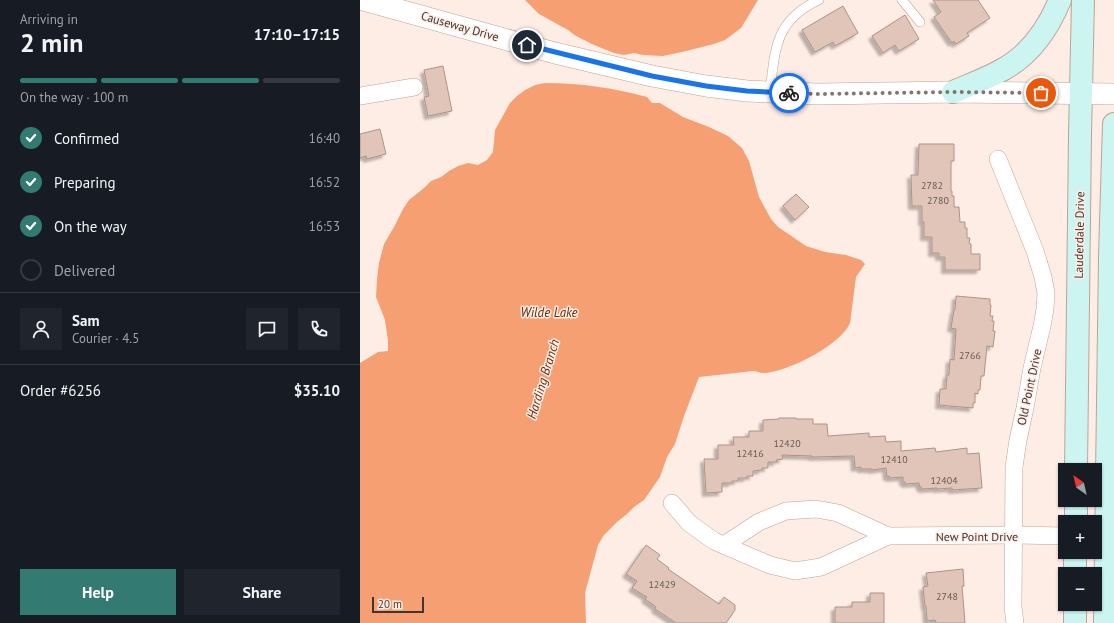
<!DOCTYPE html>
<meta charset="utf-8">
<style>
:root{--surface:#171b24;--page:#20242c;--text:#f1f3f6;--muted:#9ea1a6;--line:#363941;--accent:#337a72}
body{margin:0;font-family:"PT Sans",sans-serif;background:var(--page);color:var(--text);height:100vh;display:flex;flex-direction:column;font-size:15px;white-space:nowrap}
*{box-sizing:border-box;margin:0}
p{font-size:13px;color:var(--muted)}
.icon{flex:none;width:22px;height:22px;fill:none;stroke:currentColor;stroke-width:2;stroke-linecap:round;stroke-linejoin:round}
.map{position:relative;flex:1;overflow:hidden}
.details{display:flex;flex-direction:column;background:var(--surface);width:360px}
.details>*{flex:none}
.needle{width:26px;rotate:326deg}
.controls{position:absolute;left:698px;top:463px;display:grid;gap:8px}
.controls a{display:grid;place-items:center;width:44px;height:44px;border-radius:0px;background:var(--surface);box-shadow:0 1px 3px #0004;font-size:20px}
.scale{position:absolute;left:12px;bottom:10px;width:52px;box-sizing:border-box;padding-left:4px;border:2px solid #403530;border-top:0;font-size:11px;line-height:14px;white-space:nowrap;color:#403530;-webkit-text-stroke:3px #feede5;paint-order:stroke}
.pin{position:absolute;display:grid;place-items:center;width:34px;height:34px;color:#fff;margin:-17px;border:2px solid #fff;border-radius:50%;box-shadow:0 1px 4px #0007}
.courier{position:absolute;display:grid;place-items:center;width:40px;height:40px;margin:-20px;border:3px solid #1a73e8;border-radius:50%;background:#fff;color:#222;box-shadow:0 1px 5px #0007}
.overview em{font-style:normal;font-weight:700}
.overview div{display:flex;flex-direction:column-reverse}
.overview{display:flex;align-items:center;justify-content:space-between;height:68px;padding:0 20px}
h1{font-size:26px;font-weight:700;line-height:30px}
.bar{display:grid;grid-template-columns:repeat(4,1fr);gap:6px 4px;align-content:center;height:48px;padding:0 20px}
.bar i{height:5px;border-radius:3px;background:var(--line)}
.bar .selected{background:var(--accent)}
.bar p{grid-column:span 4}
.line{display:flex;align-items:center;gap:10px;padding:0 20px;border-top:1px solid var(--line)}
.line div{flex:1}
.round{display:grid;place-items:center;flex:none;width:42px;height:42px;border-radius:0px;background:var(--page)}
ol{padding:0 20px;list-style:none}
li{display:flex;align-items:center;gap:12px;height:44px}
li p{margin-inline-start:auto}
li .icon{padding:4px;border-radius:50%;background:var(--accent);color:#fff;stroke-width:4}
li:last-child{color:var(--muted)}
li i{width:22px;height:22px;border:2px solid var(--line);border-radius:50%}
.cta{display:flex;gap:8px;margin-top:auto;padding:8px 20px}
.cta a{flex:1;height:46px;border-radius:0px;background:var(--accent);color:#fff;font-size:16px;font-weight:700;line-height:46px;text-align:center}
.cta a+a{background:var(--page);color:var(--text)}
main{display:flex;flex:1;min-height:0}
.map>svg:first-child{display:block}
.water{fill:#f69f73}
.building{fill:#e1c5b8;stroke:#ad9386;filter:url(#shadow)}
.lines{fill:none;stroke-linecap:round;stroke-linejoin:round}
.service-casing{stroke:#bda396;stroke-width:10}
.minor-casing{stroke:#bda396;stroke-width:18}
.tertiary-casing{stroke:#bda396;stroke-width:22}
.secondary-casing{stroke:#bda396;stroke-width:24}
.service{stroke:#fff;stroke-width:9}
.minor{stroke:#fff;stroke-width:17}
.tertiary{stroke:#fff;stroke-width:21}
.secondary{stroke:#ccf4f0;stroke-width:22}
.done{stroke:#82756f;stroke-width:4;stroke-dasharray:0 7.2}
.route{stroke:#1a73e8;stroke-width:5}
.labels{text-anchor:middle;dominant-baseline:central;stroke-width:3;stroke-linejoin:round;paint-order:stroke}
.number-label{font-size:10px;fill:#685952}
.street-label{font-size:12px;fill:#403530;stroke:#feede5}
.water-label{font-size:13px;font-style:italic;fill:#632c0c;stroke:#feede5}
</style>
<main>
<section class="details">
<div class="overview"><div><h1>2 min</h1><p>Arriving in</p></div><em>17:10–17:15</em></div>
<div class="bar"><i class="selected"></i><i class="selected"></i><i class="selected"></i><i></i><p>On the way · 100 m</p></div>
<ol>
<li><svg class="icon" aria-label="check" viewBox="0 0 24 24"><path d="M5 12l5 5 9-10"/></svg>Confirmed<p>16:40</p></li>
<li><svg class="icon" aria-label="check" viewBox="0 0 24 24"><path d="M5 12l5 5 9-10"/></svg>Preparing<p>16:52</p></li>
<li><svg class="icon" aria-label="check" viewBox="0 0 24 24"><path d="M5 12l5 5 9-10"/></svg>On the way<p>16:53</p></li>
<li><i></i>Delivered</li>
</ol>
<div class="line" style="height:72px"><a class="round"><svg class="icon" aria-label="person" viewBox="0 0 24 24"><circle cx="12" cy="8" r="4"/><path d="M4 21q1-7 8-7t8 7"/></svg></a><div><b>Sam</b><p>Courier · 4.5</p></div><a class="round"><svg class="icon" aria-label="chat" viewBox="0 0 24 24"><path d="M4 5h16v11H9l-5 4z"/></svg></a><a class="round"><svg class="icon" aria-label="phone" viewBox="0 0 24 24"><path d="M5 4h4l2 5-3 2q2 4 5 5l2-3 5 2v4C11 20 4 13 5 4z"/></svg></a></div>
<div class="line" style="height:52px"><div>Order #6256</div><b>$35.10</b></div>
<div class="cta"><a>Help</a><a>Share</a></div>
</section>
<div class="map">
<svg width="754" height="623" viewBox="0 0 754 623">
<defs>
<filter id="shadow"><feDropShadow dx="-3.5" dy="3.5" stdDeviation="1" flood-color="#0004"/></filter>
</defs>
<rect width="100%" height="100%" fill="#feede5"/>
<g class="water">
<polygon points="165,0 398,0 381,28 365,40 354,44 322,52 303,56 283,55 274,53 264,55 254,53 234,45 216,36 208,30 179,14"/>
<path d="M185,83C221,83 253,88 287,97L292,103H300L323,117L349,127L368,136L382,148L389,161L399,197L411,219L418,227L446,246L465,252L486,255L501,260L505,264L496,277L490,323C481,345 426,373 403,373C400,373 396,371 393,371L339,377L324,416L315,444L307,457L300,477L284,500L274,507L267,514L257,522L244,535L238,545L225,593L226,623H0V363L18,352L28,351V341L25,320L16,297L17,279L19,263L24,244L34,227L43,209L49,200L64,188L71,181L81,177L89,171L98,166L108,163L118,165L127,160L133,152L135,130L150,103L157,96L165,90L175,85Z"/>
</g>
<g class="building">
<polygon points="573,0 618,0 630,18 607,33 609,36 596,44 594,41 592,43 574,17 581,12"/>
<polygon points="483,6 498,33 475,46 473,42 455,52 442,30"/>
<polygon points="545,15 559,39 539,51 535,45 523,53 512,36"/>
<polygon points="83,66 92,111 68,116 64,97 69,96 64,70"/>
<polygon points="20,129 26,154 7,159 6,156 0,158 0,134"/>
<polygon points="559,144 594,144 594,161 591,161 591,191 592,191 592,196 594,196 594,207 599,207 600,222 605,222 605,228 607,228 607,238 610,238 609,243 611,244 611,254 620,254 620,270 585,270 585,257 579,257 579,253 572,253 572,237 564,237 564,222 562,222 562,206 552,206 551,175 558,175"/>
<polygon points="436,194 449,207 435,220 423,206"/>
<polygon points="596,296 630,299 630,305 631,305 630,316 633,316 632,321 634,321 633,331 635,331 633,347 627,346 624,376 621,376 620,390 618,390 618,394 615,393 615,403 613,403 613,408 579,405 580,389 586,389 587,375 589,375 590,359 594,360 596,329 591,328 594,310 595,310"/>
<polygon points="419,418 436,418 436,419 453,419 453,424 467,424 468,436 509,433 509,437 525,436 526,442 541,441 541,451 575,448 576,452 607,448 607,454 619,453 622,488 592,490 592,488 577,489 577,488 562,489 561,487 560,487 559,483 545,484 545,482 543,482 543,477 529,478 529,476 527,477 526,468 512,470 512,469 501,469 501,467 495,468 494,456 452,457 452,456 422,455 423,459 416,460 417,462 408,462 408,468 402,468 402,470 393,471 393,476 387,476 387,478 378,478 378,481 372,481 372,483 362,483 362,492 346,493 344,459 358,459 358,445 374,445 373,437 389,437 389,431 403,431 403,420 419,419"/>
<polygon points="286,545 300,555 297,559 309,568 308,569 359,604 364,597 375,605 375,610 366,623 316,623 295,609 296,607 285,599 287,597 272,588 277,581 266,574"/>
<polygon points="603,569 604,586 602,586 605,623 576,623 575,620 567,621 566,606 565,606 563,587 568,586 566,573"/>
<polygon points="510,593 524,593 524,623 475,623 475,607 492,607 492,602 510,602"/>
</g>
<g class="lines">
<defs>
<g id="service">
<polyline points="542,0 560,22"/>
<path d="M410,92C415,49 415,20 459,0"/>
</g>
<g id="minor">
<polyline points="0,96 54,87"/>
<polyline points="638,159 675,251 683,277 686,293 685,309 682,326 672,368 665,408 658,440 654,467 653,607 655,623"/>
<polyline points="312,503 329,523 354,541 410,565 435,571 461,567 528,536 653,535 705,536"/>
<polyline points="364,545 399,522 426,511 456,509 478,513 528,536"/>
</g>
<polyline id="tertiary" points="3,0 195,53 292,76 346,86 387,91 457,94 593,92 754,94"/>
<g id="secondary">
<path d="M593,92C609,85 626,79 642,70C670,55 688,29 700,0"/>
<polyline points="716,470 720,135 723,0"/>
<polyline points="716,522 716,500"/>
<polyline points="715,574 715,552"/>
<polyline points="715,623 715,604"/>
<polyline points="745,623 750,256 754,124"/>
</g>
</defs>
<use href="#service" class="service-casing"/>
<use href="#minor" class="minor-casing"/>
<use href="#tertiary" class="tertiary-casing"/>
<use href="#secondary" class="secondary-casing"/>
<use href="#service" class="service"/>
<use href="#minor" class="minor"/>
<use href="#tertiary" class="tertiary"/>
<use href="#secondary" class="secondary"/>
</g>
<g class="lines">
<polyline class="done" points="429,93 457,94 593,92 681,93"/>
<polyline class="route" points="167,45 292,76 346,86 387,91 429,93"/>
</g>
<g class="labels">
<g class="number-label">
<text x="572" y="185">2782</text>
<text x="578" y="200">2780</text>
<text x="610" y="355">2766</text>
<text x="427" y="443">12420</text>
<text x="390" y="453">12416</text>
<text x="534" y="459">12410</text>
<text x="584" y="480">12404</text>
<text x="302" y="584">12429</text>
<text x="587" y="596">2748</text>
</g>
<g class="street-label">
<text transform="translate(100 26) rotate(16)">Causeway Drive</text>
<text transform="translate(719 235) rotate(-89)">Lauderdale Drive</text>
<text transform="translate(669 387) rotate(-78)">Old Point Drive</text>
<text x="617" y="536">New Point Drive</text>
</g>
<g class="water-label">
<text x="189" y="312">Wilde Lake</text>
<text transform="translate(183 379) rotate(-73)">Harding Branch</text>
</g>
</g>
</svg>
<div class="controls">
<a><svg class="needle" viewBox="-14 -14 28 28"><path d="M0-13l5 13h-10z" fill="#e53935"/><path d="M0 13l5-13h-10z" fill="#9ea1a6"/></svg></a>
<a>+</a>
<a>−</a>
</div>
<div class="scale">20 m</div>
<div class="pin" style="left:681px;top:93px;background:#ea580c"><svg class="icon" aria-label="bag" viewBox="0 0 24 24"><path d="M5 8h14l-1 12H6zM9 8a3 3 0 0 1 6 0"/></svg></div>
<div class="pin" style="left:167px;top:45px;background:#1f2937"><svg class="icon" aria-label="home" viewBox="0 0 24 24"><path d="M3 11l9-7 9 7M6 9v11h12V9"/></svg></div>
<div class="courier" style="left:429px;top:93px"><svg class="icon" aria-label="bike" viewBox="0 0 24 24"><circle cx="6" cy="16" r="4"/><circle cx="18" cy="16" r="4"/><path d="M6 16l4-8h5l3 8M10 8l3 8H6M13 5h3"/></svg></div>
</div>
</main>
